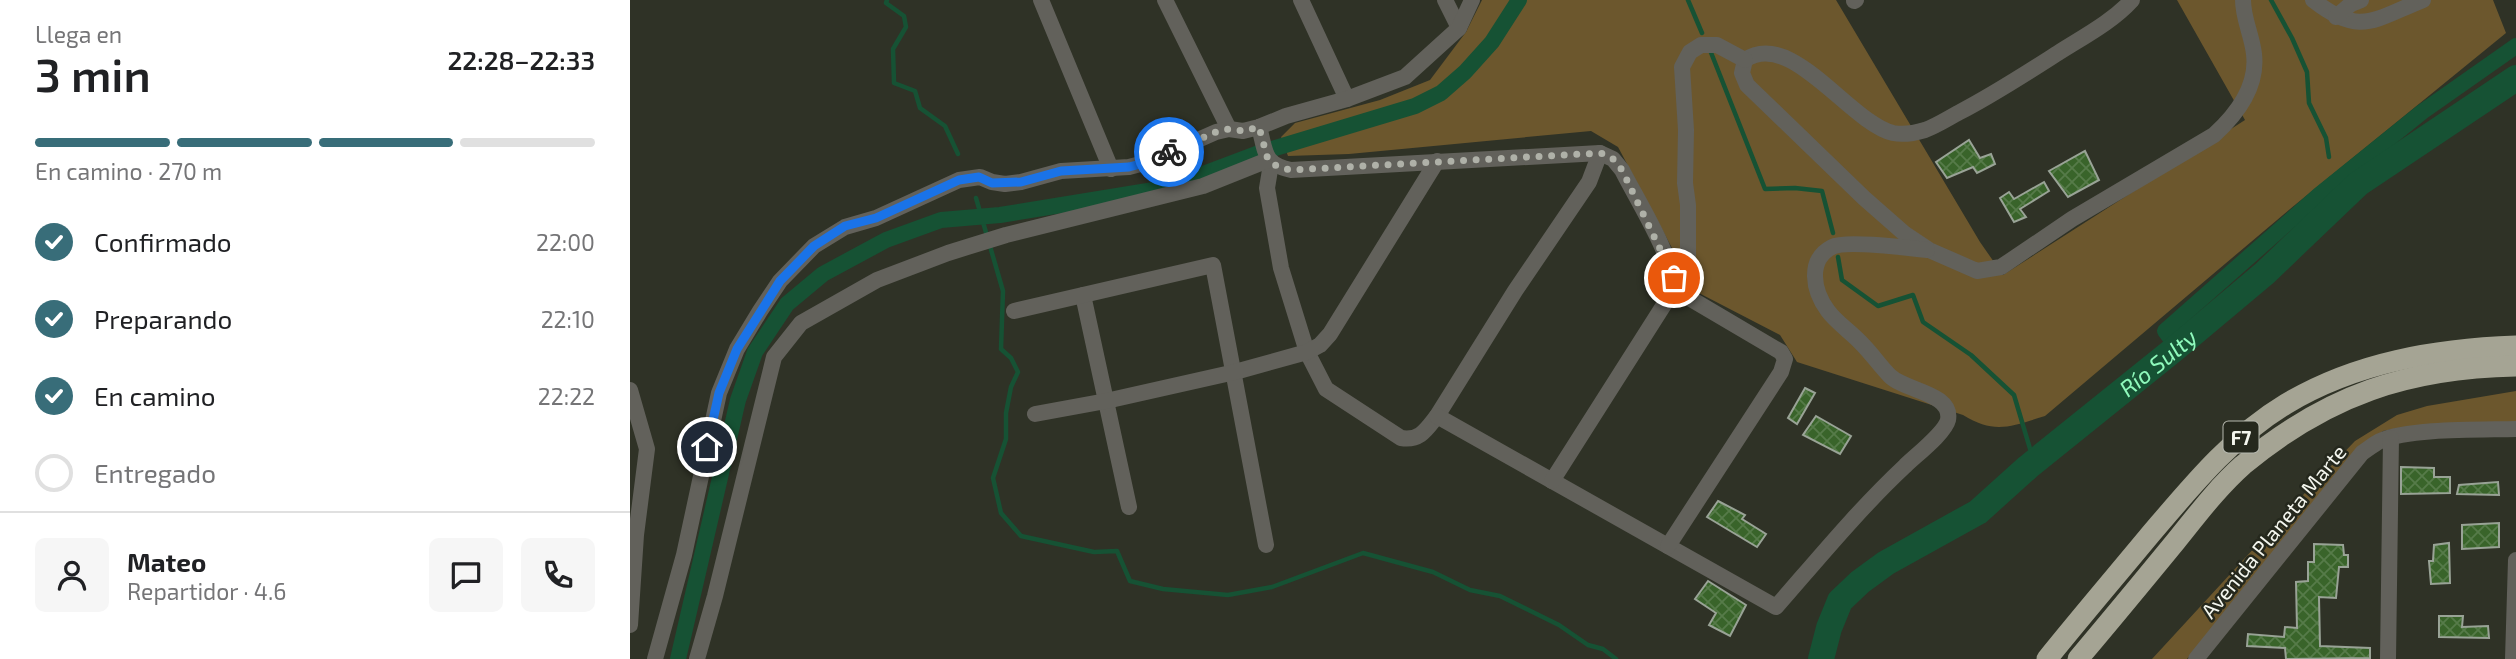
<!DOCTYPE html>
<html lang="es">
<meta charset="utf-8">
<style>
:root{--surface:#fff;--page:#f6f6f6;--text:#202124;--muted:#757577;--line:#e0e0e0;--accent:#386d79}
body{margin:0;font-family:"Exo 2",sans-serif;background:var(--page);color:var(--text);height:100vh;display:flex;flex-direction:column;font-size:26px;white-space:nowrap}
*{box-sizing:border-box;margin:0}
p{font-size:23px;color:var(--muted)}
.icon{flex:none;width:38px;height:38px;fill:none;stroke:currentColor;stroke-width:2;stroke-linecap:round;stroke-linejoin:round}
.map{position:relative;flex:1;overflow:hidden}
.drawer{display:flex;flex-direction:column;background:var(--surface);width:630px}
.drawer>*{flex:none}
.pin{position:absolute;display:grid;place-items:center;width:60px;height:60px;color:#fff;margin:-30px;border:4px solid #fff;border-radius:50%;box-shadow:0 2px 7px #0007}
.courier{position:absolute;display:grid;place-items:center;width:70px;height:70px;margin:-35px;border:5px solid #1a73e8;border-radius:50%;background:#fff;color:#222;box-shadow:0 2px 9px #0007}
.summary em{font-style:normal;font-weight:600}
.summary div{display:flex;flex-direction:column-reverse}
.summary{display:flex;align-items:center;justify-content:space-between;height:119px;padding:0 35px}
h1{font-size:46px;font-weight:600;line-height:52px}
.bar{display:grid;grid-template-columns:repeat(4,1fr);gap:10px 7px;align-content:center;height:84px;padding:0 35px}
.bar i{height:9px;border-radius:5px;background:var(--line)}
.bar .current{background:var(--accent)}
.bar p{grid-column:span 4}
.line{display:flex;align-items:center;gap:18px;padding:0 35px;border-top:2px solid var(--line)}
.line div{flex:1}
.round{display:grid;place-items:center;flex:none;width:74px;height:74px;border-radius:10px;background:var(--page)}
ol{padding:0 35px;list-style:none}
li{display:flex;align-items:center;gap:21px;height:77px}
li p{margin-inline-start:auto}
li .icon{padding:7px;border-radius:50%;background:var(--accent);color:#fff;stroke-width:4}
li:last-child{color:var(--muted)}
li i{width:38px;height:38px;border:4px solid var(--line);border-radius:50%}
main{display:flex;flex:1;min-height:0}
.map>svg:first-child{display:block}
.grass{fill:#6c572d}
.lines{fill:none;stroke-linecap:round;stroke-linejoin:round}
.stream{stroke:#165234;stroke-width:4.5}
.canal{stroke:#165234;stroke-width:16}
.river{stroke:#165234;stroke-width:26}
.building{fill:url(#building-cross-hatch);stroke:#99a396;stroke-width:2}
.minor{stroke:#62615b;stroke-width:16}
.highway{stroke:#a5a494;stroke-width:21}
.done{stroke:#afb1a8;stroke-width:7;stroke-dasharray:0 12.6}
.route{stroke:#1a73e8;stroke-width:9}
.labels{text-anchor:middle;dominant-baseline:central;stroke-width:5;stroke-linejoin:round;paint-order:stroke}
.shield{fill:#25281d;stroke:#b6b8af;stroke-width:2}
.shield-label{font-size:19px;font-weight:bold;fill:#f4f6ee}
.street-label{font-size:21px;fill:#f4f6ee;stroke:#25281d}
.water-label{font-size:23px;font-style:italic;fill:#8ff9bc;stroke:#25281d}
</style>
<main>
<section class="drawer">
<div class="summary"><div><h1>3 min</h1><p>Llega en</p></div><em>22:28–22:33</em></div>
<div class="bar"><i class="current"></i><i class="current"></i><i class="current"></i><i></i><p>En camino · 270 m</p></div>
<ol>
<li><svg class="icon" aria-label="check" viewBox="0 0 24 24"><path d="M5 12l5 5 9-10"/></svg>Confirmado<p>22:00</p></li>
<li><svg class="icon" aria-label="check" viewBox="0 0 24 24"><path d="M5 12l5 5 9-10"/></svg>Preparando<p>22:10</p></li>
<li><svg class="icon" aria-label="check" viewBox="0 0 24 24"><path d="M5 12l5 5 9-10"/></svg>En camino<p>22:22</p></li>
<li><i></i>Entregado</li>
</ol>
<div class="line" style="height:126px"><a class="round"><svg class="icon" aria-label="person" viewBox="0 0 24 24"><circle cx="12" cy="8" r="4"/><path d="M4 21q1-7 8-7t8 7"/></svg></a><div><b>Mateo</b><p>Repartidor · 4.6</p></div><a class="round"><svg class="icon" aria-label="chat" viewBox="0 0 24 24"><path d="M4 5h16v11H9l-5 4z"/></svg></a><a class="round"><svg class="icon" aria-label="phone" viewBox="0 0 24 24"><path d="M5 4h4l2 5-3 2q2 4 5 5l2-3 5 2v4C11 20 4 13 5 4z"/></svg></a></div>
</section>
<div class="map">
<svg width="1886" height="659" viewBox="0 0 1886 659">
<defs>
<pattern id="building-cross-hatch" width="8" height="8" patternUnits="userSpaceOnUse" patternTransform="scale(1.75)"><rect width="8" height="8" fill="#39642a"/><path d="M0 0l8 8M0 8l8-8" fill="none" stroke="#567b49"/></pattern>
</defs>
<rect width="100%" height="100%" fill="#2f3226"/>
<g class="grass">
<path d="M852,0H1206L1350,242L1373,275L1615,120L1547,0H1863L1876,33L1660,209L1415,416C1382,426 1365,435 1333,415L1167,362L1150,335L1065,291L988,147L961,131L719,154L658,156L651,137L665,123L750,100L800,80L836,32Z"/>
<polygon points="1886,391 1886,422 1774,427 1753,431 1732,446 1557,659 1522,659 1673,495 1725,441 1767,415 1797,406"/>
</g>
<g class="lines">
<g class="stream">
<polyline points="257,0 256,3 274,16 276,27 263,49 264,83 285,91 290,108 315,126 328,154"/>
<polyline points="1058,0 1072,33"/>
<polyline points="1641,0 1662,38 1677,72 1679,103 1696,138 1699,157"/>
<polyline points="1080,50 1135,189 1165,188 1192,191 1203,233"/>
<polyline points="1718,192 1719,193"/>
<polyline points="346,198 373,291 371,349 381,358 388,372 381,387 376,413 376,439 363,478 371,513 391,536 464,552 487,551 500,581 533,589 598,595 642,587 733,553 803,572 840,590 870,596 929,625 958,645 973,649 986,659"/>
<polyline points="1208,257 1212,280 1248,306 1283,295 1293,322 1341,355 1384,395 1404,462"/>
</g>
<g class="canal">
<polyline points="1547,347 1535,331 1689,195 1792,112 1886,46"/>
<polyline points="48,659 108,400 125,352 157,304 193,274 256,240 311,220 370,215 536,188 629,153 785,106 811,93 835,72 862,42 889,0"/>
</g>
<path class="river" id="s1" d="M1191,659L1199,628L1210,601L1230,582L1256,563L1348,512L1398,467L1547,347L1635,273L1728,184L1886,78"/>
</g>
<g class="building">
<polygon points="1339,140 1350,158 1361,154 1365,164 1347,173 1343,167 1317,178 1306,162"/>
<polygon points="1455,151 1469,180 1438,197 1419,171"/>
<polygon points="1414,182 1419,191 1390,209 1396,217 1384,222 1370,198 1379,192 1384,199"/>
<polygon points="1175,388 1185,393 1167,424 1158,418"/>
<polygon points="1186,416 1221,436 1210,454 1173,435"/>
<polygon points="1771,467 1804,468 1804,477 1820,477 1820,493 1771,494"/>
<polygon points="1868,482 1869,495 1827,494 1829,485"/>
<polygon points="1088,501 1115,515 1112,519 1136,534 1127,547 1077,517"/>
<polygon points="1869,523 1869,547 1832,549 1832,525"/>
<polygon points="1819,543 1820,583 1801,584 1799,561 1803,561 1804,545"/>
<polygon points="1684,544 1713,545 1714,555 1718,555 1718,567 1709,567 1706,598 1689,597 1690,646 1740,648 1740,658 1656,659 1655,648 1617,646 1618,634 1654,637 1655,627 1667,628 1666,582 1678,581 1678,562 1684,562"/>
<polygon points="1078,581 1116,605 1100,636 1079,625 1086,613 1065,599"/>
<polygon points="1809,616 1833,616 1832,627 1858,626 1859,638 1809,637"/>
</g>
<g class="lines">
<g class="minor">
<polyline points="411,0 481,169"/>
<polyline points="535,0 599,129"/>
<polyline points="671,0 717,99"/>
<polyline points="815,0 829,28"/>
<path d="M1502,0C1482,22 1453,37 1428,53C1395,74 1363,95 1328,113C1317,119 1306,126 1295,130C1285,133 1273,135 1263,133C1219,122 1161,28 1115,60L1112,73L1117,85L1234,198L1275,234L1299,250L1347,271L1371,267L1442,219L1584,135C1607,114 1628,87 1624,54C1622,35 1613,19 1613,0"/>
<path d="M1683,0C1730,37 1743,20 1793,0"/>
<polyline points="1224,1 1226,0"/>
<polyline points="1706,17 1721,4 1731,0"/>
<path d="M629,127C636,152 633,164 661,170L970,153L983,159L992,170C1007,200 1044,258 1044,289"/>
<path d="M641,164L637,188L651,268L677,352L696,389L771,438C790,441 796,430 807,416L885,291L959,182L970,153"/>
<polyline points="453,295 499,507"/>
<polyline points="384,311 583,265 636,545"/>
<polyline points="0,390 17,449 6,535 0,625"/>
<polyline points="405,414 476,401 605,372 677,352 690,345 700,334 807,161"/>
<path d="M807,416L1146,607C1188,559 1229,509 1275,466C1285,456 1315,433 1318,420C1323,393 1275,391 1260,376C1250,366 1242,354 1232,344C1221,332 1207,323 1198,311C1183,291 1177,260 1202,247C1215,240 1279,248 1297,250"/>
<polyline points="922,481 1044,289 1058,260 1058,205 1055,183 1056,130 1052,67 1060,52 1071,45 1087,45 1115,60"/>
<polyline points="1038,546 1151,372 1155,359 1151,352 1044,289"/>
<polyline points="25,659 54,555 89,393 107,349 130,311 150,281 184,246 215,227 246,218 329,180 350,177 362,182 375,184 391,182 431,171 499,167 518,162 586,132 599,129 613,131 629,127 656,116 717,99 775,77 829,28 842,0"/>
<polyline points="67,659 85,596 144,357 171,323 247,280 318,253 376,235 573,186 638,160"/>
<path d="M1566,659L1732,453C1738,449 1744,444 1750,441C1780,428 1851,430 1886,429"/>
<polyline points="1758,659 1761,438"/>
<polyline points="1883,659 1886,560"/>
</g>
<g class="highway">
<path d="M1417,659C1450,618 1485,577 1519,536C1560,488 1601,437 1656,404C1726,362 1806,349 1886,346"/>
<path d="M1448,659C1481,620 1514,580 1546,541C1567,515 1588,487 1613,465C1697,395 1778,368 1886,366"/>
</g>
</g>
<g class="lines">
<polyline class="done" points="539,152 586,132 599,129 613,131 629,127 638,160 648,167 661,170 971,153 983,159 992,170 1044,278"/>
<polyline class="route" points="77,447 89,393 107,349 150,281 184,246 215,226 246,218 329,180 349,177 362,183 391,182 431,171 499,167 518,162 539,152"/>
</g>
<g class="labels">
<rect class="shield" x="1593.5" y="421.5" width="35" height="31" rx="5"/>
<g class="shield-label">
<text x="1611" y="437">F7</text>
</g>
<g class="street-label">
<text transform="translate(1643 531) rotate(-51)">Avenida Planeta Marte</text>
</g>
<g class="water-label">
<text stroke="none"><textPath href="#s1" startOffset="460">Río Sulty</textPath></text>
</g>
</g>
</svg>
<div class="pin" style="left:1044px;top:278px;background:#ea580c"><svg class="icon" aria-label="bag" viewBox="0 0 24 24"><path d="M5 8h14l-1 12H6zM9 8a3 3 0 0 1 6 0"/></svg></div>
<div class="pin" style="left:77px;top:447px;background:#1f2937"><svg class="icon" aria-label="home" viewBox="0 0 24 24"><path d="M3 11l9-7 9 7M6 9v11h12V9"/></svg></div>
<div class="courier" style="left:539px;top:152px"><svg class="icon" aria-label="bike" viewBox="0 0 24 24"><circle cx="6" cy="16" r="4"/><circle cx="18" cy="16" r="4"/><path d="M6 16l4-8h5l3 8M10 8l3 8H6M13 5h3"/></svg></div>
</div>
</main>
